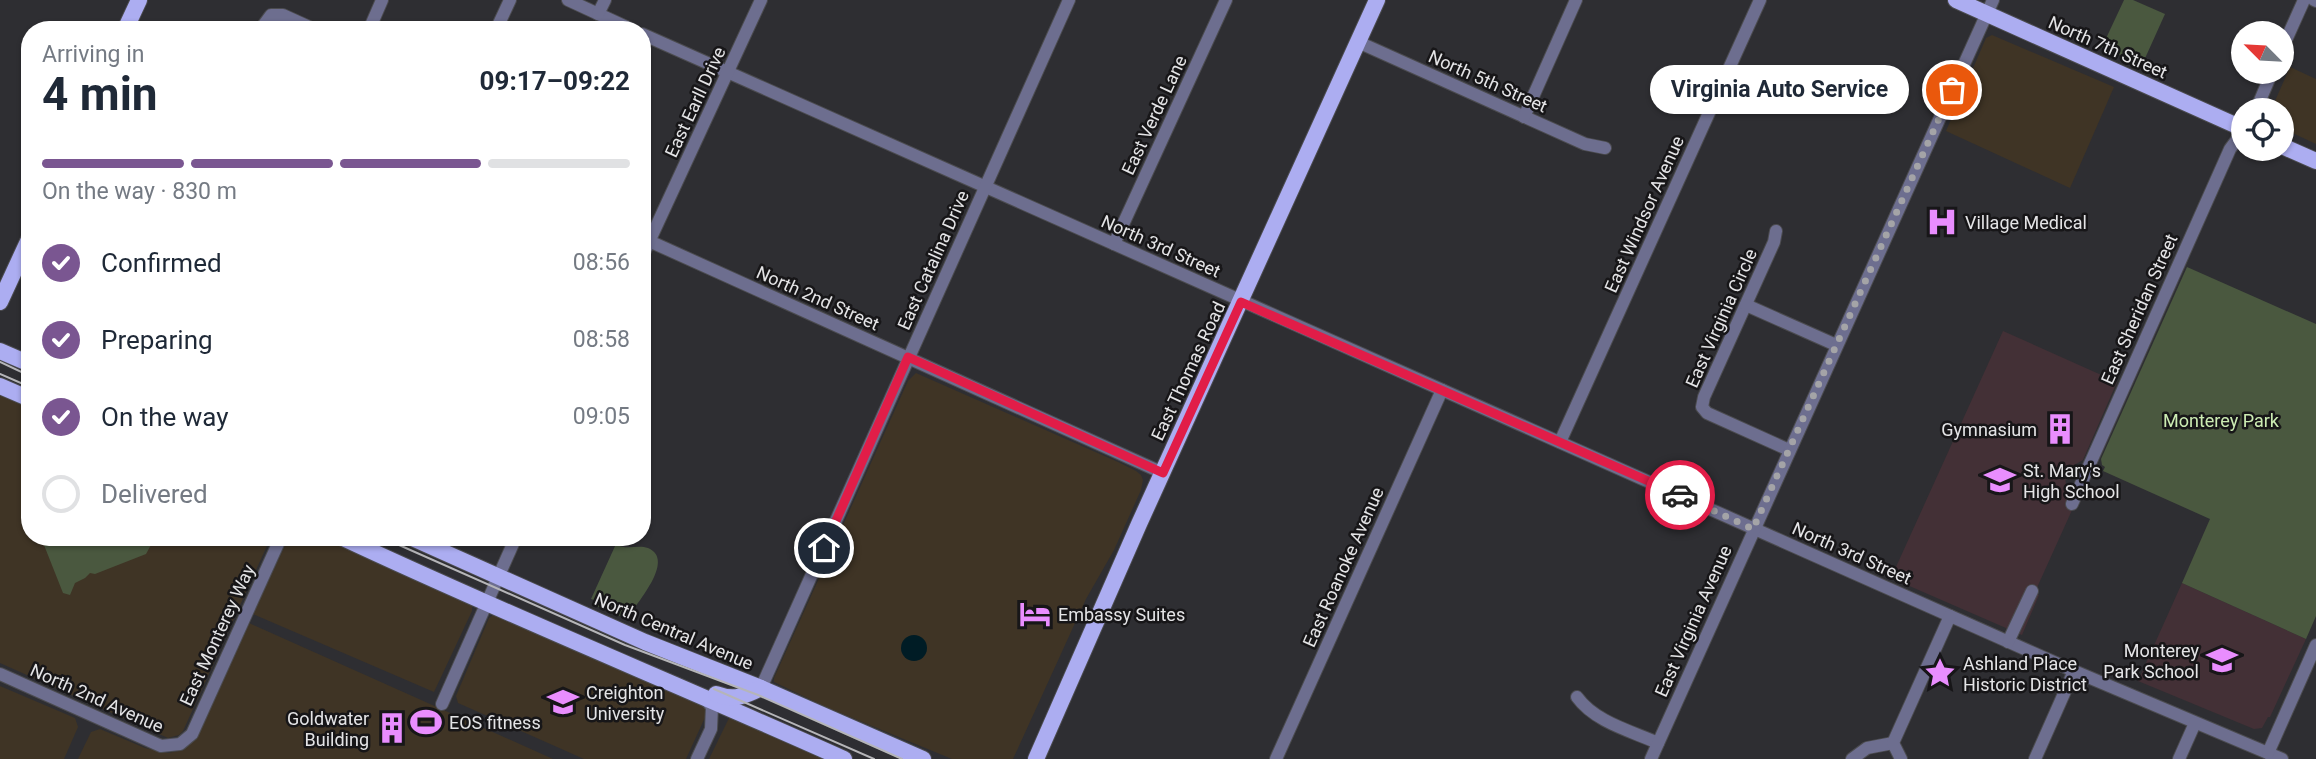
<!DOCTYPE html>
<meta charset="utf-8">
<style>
:root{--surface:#fff;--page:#f2f2f3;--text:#1f2937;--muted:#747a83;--line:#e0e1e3;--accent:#7a5691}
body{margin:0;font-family:Roboto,sans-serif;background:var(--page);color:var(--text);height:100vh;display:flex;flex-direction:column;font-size:26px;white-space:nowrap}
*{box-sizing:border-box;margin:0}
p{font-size:23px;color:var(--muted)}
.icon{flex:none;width:38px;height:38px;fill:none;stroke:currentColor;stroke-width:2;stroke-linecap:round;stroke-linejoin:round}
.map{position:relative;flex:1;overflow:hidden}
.sheet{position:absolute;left:21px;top:21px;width:630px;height:525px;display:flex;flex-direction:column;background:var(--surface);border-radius:28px;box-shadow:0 2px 5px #0004}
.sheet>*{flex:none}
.needle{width:46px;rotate:294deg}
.controls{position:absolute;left:2231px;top:21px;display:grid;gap:14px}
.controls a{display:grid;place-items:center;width:63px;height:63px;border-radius:50%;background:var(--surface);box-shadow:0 2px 5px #0004;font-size:35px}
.pin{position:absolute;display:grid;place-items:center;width:60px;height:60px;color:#fff;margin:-30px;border:4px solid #fff;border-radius:50%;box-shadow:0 2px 7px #0007}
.courier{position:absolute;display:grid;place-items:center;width:70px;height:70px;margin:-35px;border:5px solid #e11d48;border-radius:50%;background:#fff;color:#222;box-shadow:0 2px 9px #0007}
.bubble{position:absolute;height:49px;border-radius:24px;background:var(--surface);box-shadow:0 2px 5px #0004;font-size:23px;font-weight:700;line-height:49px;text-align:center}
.overview em{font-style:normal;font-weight:700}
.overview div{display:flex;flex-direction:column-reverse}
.overview{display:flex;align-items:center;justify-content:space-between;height:119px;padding:0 21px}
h1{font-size:46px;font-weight:700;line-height:52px}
.bar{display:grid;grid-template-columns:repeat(4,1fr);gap:10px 7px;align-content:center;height:84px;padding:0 21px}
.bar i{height:9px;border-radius:5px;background:var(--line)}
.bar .current{background:var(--accent)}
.bar p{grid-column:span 4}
ol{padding:0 21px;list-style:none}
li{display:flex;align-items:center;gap:21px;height:77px}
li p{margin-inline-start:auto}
li .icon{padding:7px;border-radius:50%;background:var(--accent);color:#fff;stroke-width:4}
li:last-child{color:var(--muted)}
li i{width:38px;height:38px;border:4px solid var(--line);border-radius:50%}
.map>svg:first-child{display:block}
.commercial{fill:#3f3425}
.education{fill:#433036}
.green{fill:#4a583f}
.water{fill:#001c25}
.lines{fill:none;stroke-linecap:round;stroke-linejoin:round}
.minor-casing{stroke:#4b4b4f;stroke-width:14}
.major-casing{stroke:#4b4b4f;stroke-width:18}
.minor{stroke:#6d6e8f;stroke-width:12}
.major{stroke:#acadf1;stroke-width:16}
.tram{stroke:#b5b5b8;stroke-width:2}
.done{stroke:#a4a4a7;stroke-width:7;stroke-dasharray:0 12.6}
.route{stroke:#e11d48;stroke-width:9}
.labels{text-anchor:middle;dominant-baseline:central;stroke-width:5;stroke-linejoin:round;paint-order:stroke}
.street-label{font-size:18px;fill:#e4e4e6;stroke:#171618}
.poi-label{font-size:18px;fill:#e4e4e6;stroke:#171618;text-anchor:start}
.park-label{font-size:18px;fill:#ccecb3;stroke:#171618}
</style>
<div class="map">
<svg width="2316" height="759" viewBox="0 0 2316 759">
<rect width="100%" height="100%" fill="#2e2e32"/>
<g class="commercial">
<polygon points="1992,35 2114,87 2070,188 1946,131 1986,38"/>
<polygon points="2290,67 2316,79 2316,144 2282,128 2282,110 2271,110"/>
<polygon points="916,373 1118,462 1136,471 1141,475 1143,480 1141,490 1114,550 1086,599 1013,759 952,759 826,707 774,682 774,678 908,381"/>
<polygon points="0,391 30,404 30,537 271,537 183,731 179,735 168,738 0,663"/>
<polygon points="289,537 327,537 472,603 472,611 434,692 253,614"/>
<polygon points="496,613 704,701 707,713 686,759 584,759 458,703 456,696 489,618"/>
<polygon points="249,623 553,759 78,759 91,732 100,729 145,748 168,753 184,750 196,738"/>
<polygon points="0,686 75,718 78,727 64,759 0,759"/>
<polygon points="730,716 835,759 709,759"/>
</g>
<g class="education">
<polygon points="2003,331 2117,382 2083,460 2074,465 2065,477 2067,492 2077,499 2035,592 2039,595 2022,635 1891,578"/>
<polygon points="2182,583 2306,639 2270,717 2268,717 2262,728 2254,729 2138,681"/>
</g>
<g class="green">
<polygon points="2124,0 2133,0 2165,14 2142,65 2102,47"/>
<polygon points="2187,267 2316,324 2316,616 2306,639 2182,583 2210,519 2103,471 2105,467 2102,465 2101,459"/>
<polygon points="53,537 159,537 160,539 152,543 146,554 95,574 90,573 85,578 75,583 70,595 63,593 44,545 52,542"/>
<path d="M616,544C627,551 637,544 648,548C677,560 634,606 627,619L592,604L594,600L591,599Z"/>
</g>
<circle class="water" cx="914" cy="648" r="13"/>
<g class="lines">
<defs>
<g id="minor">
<polyline points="568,0 633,30"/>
<polyline points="2314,0 2316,1"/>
<polyline points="598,14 605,0"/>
<polyline points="260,30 271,15 283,15 316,30"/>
<polyline points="369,30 382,0"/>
<polyline points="496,30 510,0"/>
<polyline points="642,34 2074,671 2282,759"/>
<polyline points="1358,42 1585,144 1605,148"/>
<polyline points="2282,49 2304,0"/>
<polyline points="2256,110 2272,72"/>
<polyline points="1524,117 1576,0"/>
<polyline points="1776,231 1774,242 1704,397 1702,407 1707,413 1789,450"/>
<polyline points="649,241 1163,473"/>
<polyline points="1114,244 1226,0"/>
<polyline points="642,257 761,0"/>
<polyline points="1746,305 1836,345"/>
<polyline points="1560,442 1760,0"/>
<polyline points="2072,504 2230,149 2244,130"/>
<polyline points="2008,642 2032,591"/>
<polyline points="0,674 161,746 180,744 192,734 281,537"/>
<polyline points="761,688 1069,0"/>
<path d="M1577,697C1595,722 1631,731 1658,743"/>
<polyline points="442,704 516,537"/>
<polyline points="2268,753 2316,645"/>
<polyline points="697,759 711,729 712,707 703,696"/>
<polyline points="1276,759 1442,390"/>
<polyline points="1651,759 1993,0"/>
<polyline points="1852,759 1867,748 1893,743"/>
<polyline points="1901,759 1893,743 1950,616"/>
<polyline points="2035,759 2074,671"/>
<polyline points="2179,759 2195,723"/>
</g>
<g id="major">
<polyline points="1956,0 2244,129"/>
<polyline points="125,30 139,0"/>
<polyline points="2282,146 2316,161"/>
<polyline points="0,302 30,237"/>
<polyline points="0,351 30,364"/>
<polyline points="0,386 30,399"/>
<path d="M341,537C507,615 677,684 844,759"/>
<polyline points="410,537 645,642 761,688 923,759"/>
<path d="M716,694C734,701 745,696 761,688"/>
<polyline points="1036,759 1139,524 1377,0"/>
</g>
</defs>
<use href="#minor" class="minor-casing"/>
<use href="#major" class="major-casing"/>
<use href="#minor" class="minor"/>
<use href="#major" class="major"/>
<g class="tram">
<polyline points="0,362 30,376"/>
<polyline points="0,374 30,387"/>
<polyline points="381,537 625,645 758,695 902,759"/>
<polyline points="714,689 874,759"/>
</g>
</g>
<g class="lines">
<polyline class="done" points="1680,495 1753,529 1952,90"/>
<polyline class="route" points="824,548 908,357 1163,473 1241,302 1680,495"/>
</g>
<defs>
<symbol id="hospital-bare" viewBox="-9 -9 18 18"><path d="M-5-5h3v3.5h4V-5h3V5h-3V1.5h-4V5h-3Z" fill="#e98dfe" stroke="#171618" stroke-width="2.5" paint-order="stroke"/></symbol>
<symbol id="building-bare" viewBox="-9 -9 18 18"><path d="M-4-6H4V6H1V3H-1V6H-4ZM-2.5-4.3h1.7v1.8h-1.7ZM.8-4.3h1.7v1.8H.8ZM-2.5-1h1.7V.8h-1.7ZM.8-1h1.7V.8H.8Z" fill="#e98dfe" stroke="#171618" stroke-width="2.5" paint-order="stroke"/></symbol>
<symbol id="school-bare" viewBox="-9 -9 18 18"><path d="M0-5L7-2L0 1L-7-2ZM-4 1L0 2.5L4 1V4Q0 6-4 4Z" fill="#e98dfe" stroke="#171618" stroke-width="2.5" paint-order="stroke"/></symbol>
<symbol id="hotel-bare" viewBox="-9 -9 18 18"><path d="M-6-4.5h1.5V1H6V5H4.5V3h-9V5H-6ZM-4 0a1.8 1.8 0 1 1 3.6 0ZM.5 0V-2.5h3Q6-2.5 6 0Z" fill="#e98dfe" stroke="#171618" stroke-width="2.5" paint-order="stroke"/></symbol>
<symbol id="sight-bare" viewBox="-9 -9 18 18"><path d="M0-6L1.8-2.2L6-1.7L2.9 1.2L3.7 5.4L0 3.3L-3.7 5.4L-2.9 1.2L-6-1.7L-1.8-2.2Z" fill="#e98dfe" stroke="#171618" stroke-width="2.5" paint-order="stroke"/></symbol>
<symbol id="university-bare" viewBox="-9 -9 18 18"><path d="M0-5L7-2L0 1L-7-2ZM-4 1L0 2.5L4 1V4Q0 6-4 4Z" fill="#e98dfe" stroke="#171618" stroke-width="2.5" paint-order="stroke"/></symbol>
<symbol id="stadium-bare" viewBox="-9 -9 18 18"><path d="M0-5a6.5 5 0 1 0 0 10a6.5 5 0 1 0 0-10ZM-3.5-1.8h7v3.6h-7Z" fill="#e98dfe" stroke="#171618" stroke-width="2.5" paint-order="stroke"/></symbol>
</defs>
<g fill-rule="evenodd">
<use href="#hospital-bare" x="1920" y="200" width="44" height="44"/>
<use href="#building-bare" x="2038" y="407" width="44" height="44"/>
<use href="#school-bare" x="1978" y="458" width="44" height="44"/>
<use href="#hotel-bare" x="1013" y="592" width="44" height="44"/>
<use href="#school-bare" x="2200" y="638" width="44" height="44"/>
<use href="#sight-bare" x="1918" y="651" width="44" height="44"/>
<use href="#university-bare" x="541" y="680" width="44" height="44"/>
<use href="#stadium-bare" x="404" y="700" width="44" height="44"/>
<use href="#building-bare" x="370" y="706" width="44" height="44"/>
</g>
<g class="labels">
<g class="street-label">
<text transform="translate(2108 47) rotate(24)">North 7th Street</text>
<text transform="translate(1488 81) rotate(24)">North 5th Street</text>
<text transform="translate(695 102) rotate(-65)">East Earll Drive</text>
<text transform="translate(1154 115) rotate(-65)">East Verde Lane</text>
<text transform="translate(1644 214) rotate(-66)">East Windsor Avenue</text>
<text transform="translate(1161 246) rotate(24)">North 3rd Street</text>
<text transform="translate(933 260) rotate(-66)">East Catalina Drive</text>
<text transform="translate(818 298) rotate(24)">North 2nd Street</text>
<text transform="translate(2139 309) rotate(-66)">East Sheridan Street</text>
<text transform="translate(1721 318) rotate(-66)">East Virginia Circle</text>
<text transform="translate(1188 371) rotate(-65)">East Thomas Road</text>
<text transform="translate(1852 553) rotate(24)">North 3rd Street</text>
<text transform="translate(1343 567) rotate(-66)">East Roanoke Avenue</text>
<text transform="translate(1693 621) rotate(-66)">East Virginia Avenue</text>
<text transform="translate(674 631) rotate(23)">North Central Avenue</text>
<text transform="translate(217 635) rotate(-65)">East Monterey Way</text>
<text transform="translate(97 698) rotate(24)">North 2nd Avenue</text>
</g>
<g class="poi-label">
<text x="1965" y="222">Village Medical</text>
<text x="2037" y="429" text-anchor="end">Gymnasium</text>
<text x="2023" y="470">St. Mary's<tspan x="2023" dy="21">High School</tspan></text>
<text x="1058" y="614">Embassy Suites</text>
<text x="2199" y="650" text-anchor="end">Monterey<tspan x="2199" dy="21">Park School</tspan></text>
<text x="1963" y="663">Ashland Place<tspan x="1963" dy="21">Historic District</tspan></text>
<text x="586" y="692">Creighton<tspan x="586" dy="21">University</tspan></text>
<text x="369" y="718" text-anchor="end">Goldwater<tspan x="369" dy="21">Building</tspan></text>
<text x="449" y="722">EOS fitness</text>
</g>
<g class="park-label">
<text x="2221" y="420">Monterey Park</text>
</g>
</g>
</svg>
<div class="controls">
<a><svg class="needle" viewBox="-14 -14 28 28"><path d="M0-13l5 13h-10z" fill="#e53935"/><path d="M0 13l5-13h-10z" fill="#747a83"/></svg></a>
<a><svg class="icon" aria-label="locate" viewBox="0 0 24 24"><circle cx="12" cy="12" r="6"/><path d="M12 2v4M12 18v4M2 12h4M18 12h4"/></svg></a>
</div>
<div class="pin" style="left:1952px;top:90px;background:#ea580c"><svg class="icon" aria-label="bag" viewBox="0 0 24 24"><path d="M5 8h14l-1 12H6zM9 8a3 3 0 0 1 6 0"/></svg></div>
<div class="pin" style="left:824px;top:548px;background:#1f2937"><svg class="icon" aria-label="home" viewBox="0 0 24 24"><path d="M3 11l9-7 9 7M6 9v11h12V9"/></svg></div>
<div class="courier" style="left:1680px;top:495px"><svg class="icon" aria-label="car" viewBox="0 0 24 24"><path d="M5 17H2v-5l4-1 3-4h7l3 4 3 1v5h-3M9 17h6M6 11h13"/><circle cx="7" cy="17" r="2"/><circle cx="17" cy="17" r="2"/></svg></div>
<div class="bubble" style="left:1650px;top:65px;width:259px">Virginia Auto Service</div>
<section class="sheet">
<div class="overview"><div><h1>4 min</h1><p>Arriving in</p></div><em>09:17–09:22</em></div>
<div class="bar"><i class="current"></i><i class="current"></i><i class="current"></i><i></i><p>On the way · 830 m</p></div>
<ol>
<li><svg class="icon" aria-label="check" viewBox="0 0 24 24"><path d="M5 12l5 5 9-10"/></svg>Confirmed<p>08:56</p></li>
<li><svg class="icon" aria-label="check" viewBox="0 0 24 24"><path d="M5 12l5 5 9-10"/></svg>Preparing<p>08:58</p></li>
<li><svg class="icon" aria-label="check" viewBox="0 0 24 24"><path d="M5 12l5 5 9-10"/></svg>On the way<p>09:05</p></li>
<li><i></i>Delivered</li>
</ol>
</section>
</div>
